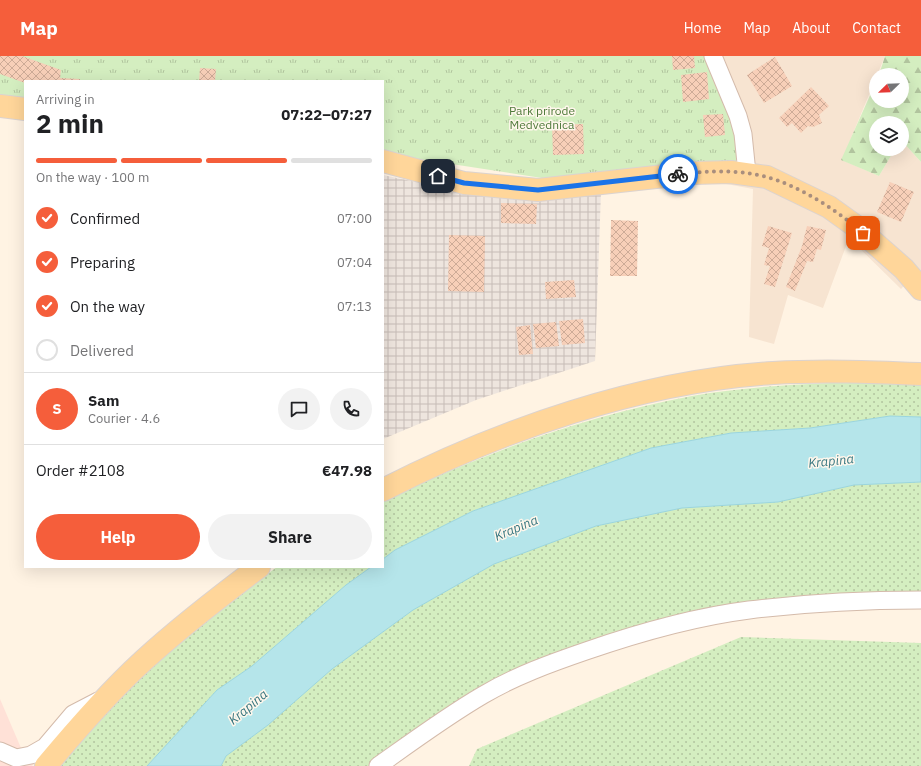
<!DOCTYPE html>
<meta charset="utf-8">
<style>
:root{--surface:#fff;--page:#f2f2f2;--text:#202124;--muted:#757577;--line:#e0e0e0;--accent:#f55e3b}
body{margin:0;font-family:"IBM Plex Sans",sans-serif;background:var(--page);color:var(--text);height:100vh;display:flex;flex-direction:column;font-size:15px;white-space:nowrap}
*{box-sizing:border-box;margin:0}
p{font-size:13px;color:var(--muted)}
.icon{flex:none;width:22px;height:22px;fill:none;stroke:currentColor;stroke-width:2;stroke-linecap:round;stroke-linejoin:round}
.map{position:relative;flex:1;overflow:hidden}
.details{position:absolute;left:24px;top:24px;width:360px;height:488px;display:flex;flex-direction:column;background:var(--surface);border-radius:0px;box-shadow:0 4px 16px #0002}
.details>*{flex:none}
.needle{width:26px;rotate:247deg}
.controls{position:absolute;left:869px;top:12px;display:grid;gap:8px}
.controls a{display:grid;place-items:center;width:40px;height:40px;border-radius:50%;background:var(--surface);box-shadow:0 4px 16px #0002;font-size:20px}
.pin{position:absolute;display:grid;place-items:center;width:34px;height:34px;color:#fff;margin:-17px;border-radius:8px;box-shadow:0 2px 6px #0006}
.courier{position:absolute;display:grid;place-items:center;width:40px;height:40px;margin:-20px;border:3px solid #1a73e8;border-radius:50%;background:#fff;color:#222;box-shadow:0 1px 5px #0007}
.summary em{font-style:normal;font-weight:800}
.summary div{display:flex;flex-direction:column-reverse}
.summary{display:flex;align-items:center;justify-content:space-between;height:68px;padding:0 12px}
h1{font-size:26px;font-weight:800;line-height:30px}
.bar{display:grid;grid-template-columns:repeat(4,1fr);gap:6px 4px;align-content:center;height:48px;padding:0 12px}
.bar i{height:5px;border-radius:3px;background:var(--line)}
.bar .selected{background:var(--accent)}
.bar p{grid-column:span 4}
.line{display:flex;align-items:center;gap:10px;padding:0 12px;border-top:1px solid var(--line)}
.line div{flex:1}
.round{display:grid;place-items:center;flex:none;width:42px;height:42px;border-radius:21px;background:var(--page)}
ol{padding:0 12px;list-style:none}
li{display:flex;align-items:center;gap:12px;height:44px}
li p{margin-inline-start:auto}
li .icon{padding:4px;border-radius:50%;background:var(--accent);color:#fff;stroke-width:4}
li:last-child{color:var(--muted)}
li i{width:22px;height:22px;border:2px solid var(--line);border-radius:50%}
.cta{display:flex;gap:8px;margin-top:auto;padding:8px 12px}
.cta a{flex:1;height:46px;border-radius:24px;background:var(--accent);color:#fff;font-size:16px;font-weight:800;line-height:46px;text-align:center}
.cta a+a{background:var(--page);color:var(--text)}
header{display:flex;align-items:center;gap:24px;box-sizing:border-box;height:56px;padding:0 20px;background:var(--accent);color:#fff}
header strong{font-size:19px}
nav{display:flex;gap:22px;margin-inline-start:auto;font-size:14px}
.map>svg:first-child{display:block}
.residential{fill:#f7e4d1}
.commercial{fill:#ffe1d7}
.industrial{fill:url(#industrial-grid)}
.grass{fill:url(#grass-dots)}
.forest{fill:url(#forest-firs)}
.park{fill:url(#park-tufts)}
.water{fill:#b5e5ea;stroke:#9ad5dd}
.building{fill:url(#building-cross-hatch)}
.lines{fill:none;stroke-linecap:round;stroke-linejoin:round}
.minor-casing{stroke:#d4bbab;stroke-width:19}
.major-casing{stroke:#dcd3cf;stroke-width:24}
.minor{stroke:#fff;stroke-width:17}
.major{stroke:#ffd69a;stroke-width:22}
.done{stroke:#a98e7d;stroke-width:4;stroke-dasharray:0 7.2}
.route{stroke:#1a73e8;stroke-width:5}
.labels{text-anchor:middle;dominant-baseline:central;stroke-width:3;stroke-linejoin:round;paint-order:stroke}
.park-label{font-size:12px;fill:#4f7a3a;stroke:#fff7ec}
.water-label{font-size:13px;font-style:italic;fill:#387781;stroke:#fff7ec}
</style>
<header>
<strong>Map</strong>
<nav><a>Home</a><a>Map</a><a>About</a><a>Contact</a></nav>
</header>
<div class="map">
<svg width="921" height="710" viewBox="0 0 921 710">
<defs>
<pattern id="industrial-grid" width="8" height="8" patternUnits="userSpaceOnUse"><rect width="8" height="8" fill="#eee5de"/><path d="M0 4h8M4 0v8" fill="none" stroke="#c6bcb6"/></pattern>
<pattern id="grass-dots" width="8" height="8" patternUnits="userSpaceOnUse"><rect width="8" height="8" fill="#d4eec0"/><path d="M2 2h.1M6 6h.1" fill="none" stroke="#b1c49e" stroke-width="1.8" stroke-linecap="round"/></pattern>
<pattern id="forest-firs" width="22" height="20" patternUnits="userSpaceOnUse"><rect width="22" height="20" fill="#d4eec0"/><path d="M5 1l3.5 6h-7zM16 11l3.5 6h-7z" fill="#b1c49e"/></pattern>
<pattern id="park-tufts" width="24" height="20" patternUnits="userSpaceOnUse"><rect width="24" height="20" fill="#d4eec0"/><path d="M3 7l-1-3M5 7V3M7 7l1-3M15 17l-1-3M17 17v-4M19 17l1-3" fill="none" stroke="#b1c49e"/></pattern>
<pattern id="building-cross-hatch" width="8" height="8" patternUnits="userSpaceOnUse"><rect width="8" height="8" fill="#f7cfb8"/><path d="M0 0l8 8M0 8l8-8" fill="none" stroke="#cdab97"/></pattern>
</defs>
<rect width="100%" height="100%" fill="#fff3e3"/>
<polygon class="residential" points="660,0 885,0 842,104 879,120 895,93 902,93 902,85 921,106 921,215 919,214 901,233 849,182 823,252 788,239 774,288 749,281 753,133 721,127 680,130"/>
<polygon class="commercial" points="0,643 21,692 39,701 32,710 0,710"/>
<polygon class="industrial" points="383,119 440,131 601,136 595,305 476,344 383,383"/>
<g class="grass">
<path d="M876,325L921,327V361L890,360L810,372L731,377L651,392L473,455L395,494L383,503V445C482,398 583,360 692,340C753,329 815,328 876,325Z"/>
<polygon points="921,426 921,540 788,545 570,596 374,710 221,710 226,700 268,669 332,613 413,554 494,508 596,470 682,452 778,446 854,429"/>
<path d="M277,511H371L346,529L252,610L217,634L147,710H57C93,671 127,631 166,596C201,565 239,538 277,511Z"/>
<polygon points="741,581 921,587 921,710 469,710 477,693"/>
</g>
<polygon class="forest" points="885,0 921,0 921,106 902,85 902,67 876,67 876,93 895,93 879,120 841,104 876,26 876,45 902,45 902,19 879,19"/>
<polygon class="park" points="0,0 708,0 735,70 739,107 714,106 542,122 419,103 383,94 383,25 25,25 25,54 0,51"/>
<polygon class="water" points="890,360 921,361 921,426 854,429 778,446 682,452 596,470 494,508 413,554 332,613 268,669 226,700 221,710 147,710 217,634 252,610 346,529 371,511 383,511 383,503 395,494 473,455 651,392 731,377 810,372"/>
<g class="building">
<polygon points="0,0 22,0 61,14 60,22 80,23 80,25 25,25 25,27 0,18"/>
<polygon points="672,0 694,0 695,12 673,14"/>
<polygon points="775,1 792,30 764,47 747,19"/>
<polygon points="200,12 216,13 215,25 199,25"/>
<polygon points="707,16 709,43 683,46 681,19"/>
<polygon points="811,31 829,50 819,59 822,67 813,71 808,70 801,77 792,67 787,71 779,62"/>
<polygon points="723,58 725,79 705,81 703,59"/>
<polygon points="583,68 584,98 553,99 552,69"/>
<polygon points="890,126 914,136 901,166 877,156"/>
<polygon points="501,147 537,148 536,168 501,167"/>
<polygon points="611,164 638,165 637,220 610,220"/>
<polygon points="768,170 792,177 775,231 764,228 770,210 764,209 769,192 762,190"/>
<polygon points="807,170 826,174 821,194 817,193 813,206 807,205 795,235 786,231 802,190"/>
<polygon points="449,179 485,180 484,236 448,235"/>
<polygon points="574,224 576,241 546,243 545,226"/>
<polygon points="583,263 585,287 562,289 559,265"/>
<polygon points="556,266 559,290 536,292 533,268"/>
<polygon points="530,269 533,298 519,299 516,271"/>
</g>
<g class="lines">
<defs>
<g id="minor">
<polyline points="713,0 738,60 743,78 747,117"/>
<polyline points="0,695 16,702 31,699 45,691 73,658 98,645"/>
<path d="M378,710C413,685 447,660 483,639C515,620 551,607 586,595C638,577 694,561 749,554C806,547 864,544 921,544"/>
</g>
<g id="major">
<polyline points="0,50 25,53"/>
<polyline points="383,105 464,127 538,134 692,117 731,116 767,121 829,151 854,169 904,213 921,233"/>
<path d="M383,434C500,374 641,325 773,317C822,314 872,316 921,318"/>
<path d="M46,710C76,674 108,637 143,605C180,571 219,541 259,511"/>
</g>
</defs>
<use href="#minor" class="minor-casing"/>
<use href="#major" class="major-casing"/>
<use href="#minor" class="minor"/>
<use href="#major" class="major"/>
</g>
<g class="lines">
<path class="done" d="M678,118C701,116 724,114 746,117C787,121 833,151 863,177"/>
<polyline class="route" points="438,120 464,127 538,134 678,118"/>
</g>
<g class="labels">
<g class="park-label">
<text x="542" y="54">Park prirode<tspan x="542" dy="14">Medvednica</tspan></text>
</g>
<g class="water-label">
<text transform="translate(831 405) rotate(-6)">Krapina</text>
<text transform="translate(516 472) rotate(-23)">Krapina</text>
<text transform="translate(248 651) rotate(-40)">Krapina</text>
</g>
</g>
</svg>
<div class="controls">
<a><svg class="needle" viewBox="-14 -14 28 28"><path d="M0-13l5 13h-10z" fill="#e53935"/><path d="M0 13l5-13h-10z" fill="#757577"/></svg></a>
<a><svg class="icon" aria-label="layers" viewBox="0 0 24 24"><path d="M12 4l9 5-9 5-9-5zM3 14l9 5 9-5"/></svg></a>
</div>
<div class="pin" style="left:863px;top:177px;background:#ea580c"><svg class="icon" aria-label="bag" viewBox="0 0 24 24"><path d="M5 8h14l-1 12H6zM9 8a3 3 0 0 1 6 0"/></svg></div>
<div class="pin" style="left:438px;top:120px;background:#1f2937"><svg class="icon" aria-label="home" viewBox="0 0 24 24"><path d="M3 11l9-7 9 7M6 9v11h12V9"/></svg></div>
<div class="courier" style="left:678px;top:118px"><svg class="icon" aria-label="bike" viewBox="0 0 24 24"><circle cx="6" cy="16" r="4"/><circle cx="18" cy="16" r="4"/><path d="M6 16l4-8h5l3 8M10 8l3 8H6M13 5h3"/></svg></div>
<section class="details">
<div class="summary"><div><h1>2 min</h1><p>Arriving in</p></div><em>07:22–07:27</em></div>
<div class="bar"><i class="selected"></i><i class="selected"></i><i class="selected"></i><i></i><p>On the way · 100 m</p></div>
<ol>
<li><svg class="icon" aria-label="check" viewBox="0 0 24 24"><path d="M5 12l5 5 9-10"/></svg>Confirmed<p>07:00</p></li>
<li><svg class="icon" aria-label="check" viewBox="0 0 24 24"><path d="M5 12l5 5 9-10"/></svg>Preparing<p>07:04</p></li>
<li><svg class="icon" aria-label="check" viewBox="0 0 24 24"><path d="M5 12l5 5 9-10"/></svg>On the way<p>07:13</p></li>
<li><i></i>Delivered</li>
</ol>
<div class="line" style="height:72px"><b class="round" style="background:var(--accent);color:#fff">S</b><div><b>Sam</b><p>Courier · 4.6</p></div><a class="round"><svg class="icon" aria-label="chat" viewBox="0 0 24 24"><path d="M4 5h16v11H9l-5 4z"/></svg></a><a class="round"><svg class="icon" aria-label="phone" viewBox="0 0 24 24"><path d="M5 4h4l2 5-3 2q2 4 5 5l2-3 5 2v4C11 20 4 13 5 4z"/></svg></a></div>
<div class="line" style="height:52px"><div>Order #2108</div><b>€47.98</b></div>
<div class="cta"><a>Help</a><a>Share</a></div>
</section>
</div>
